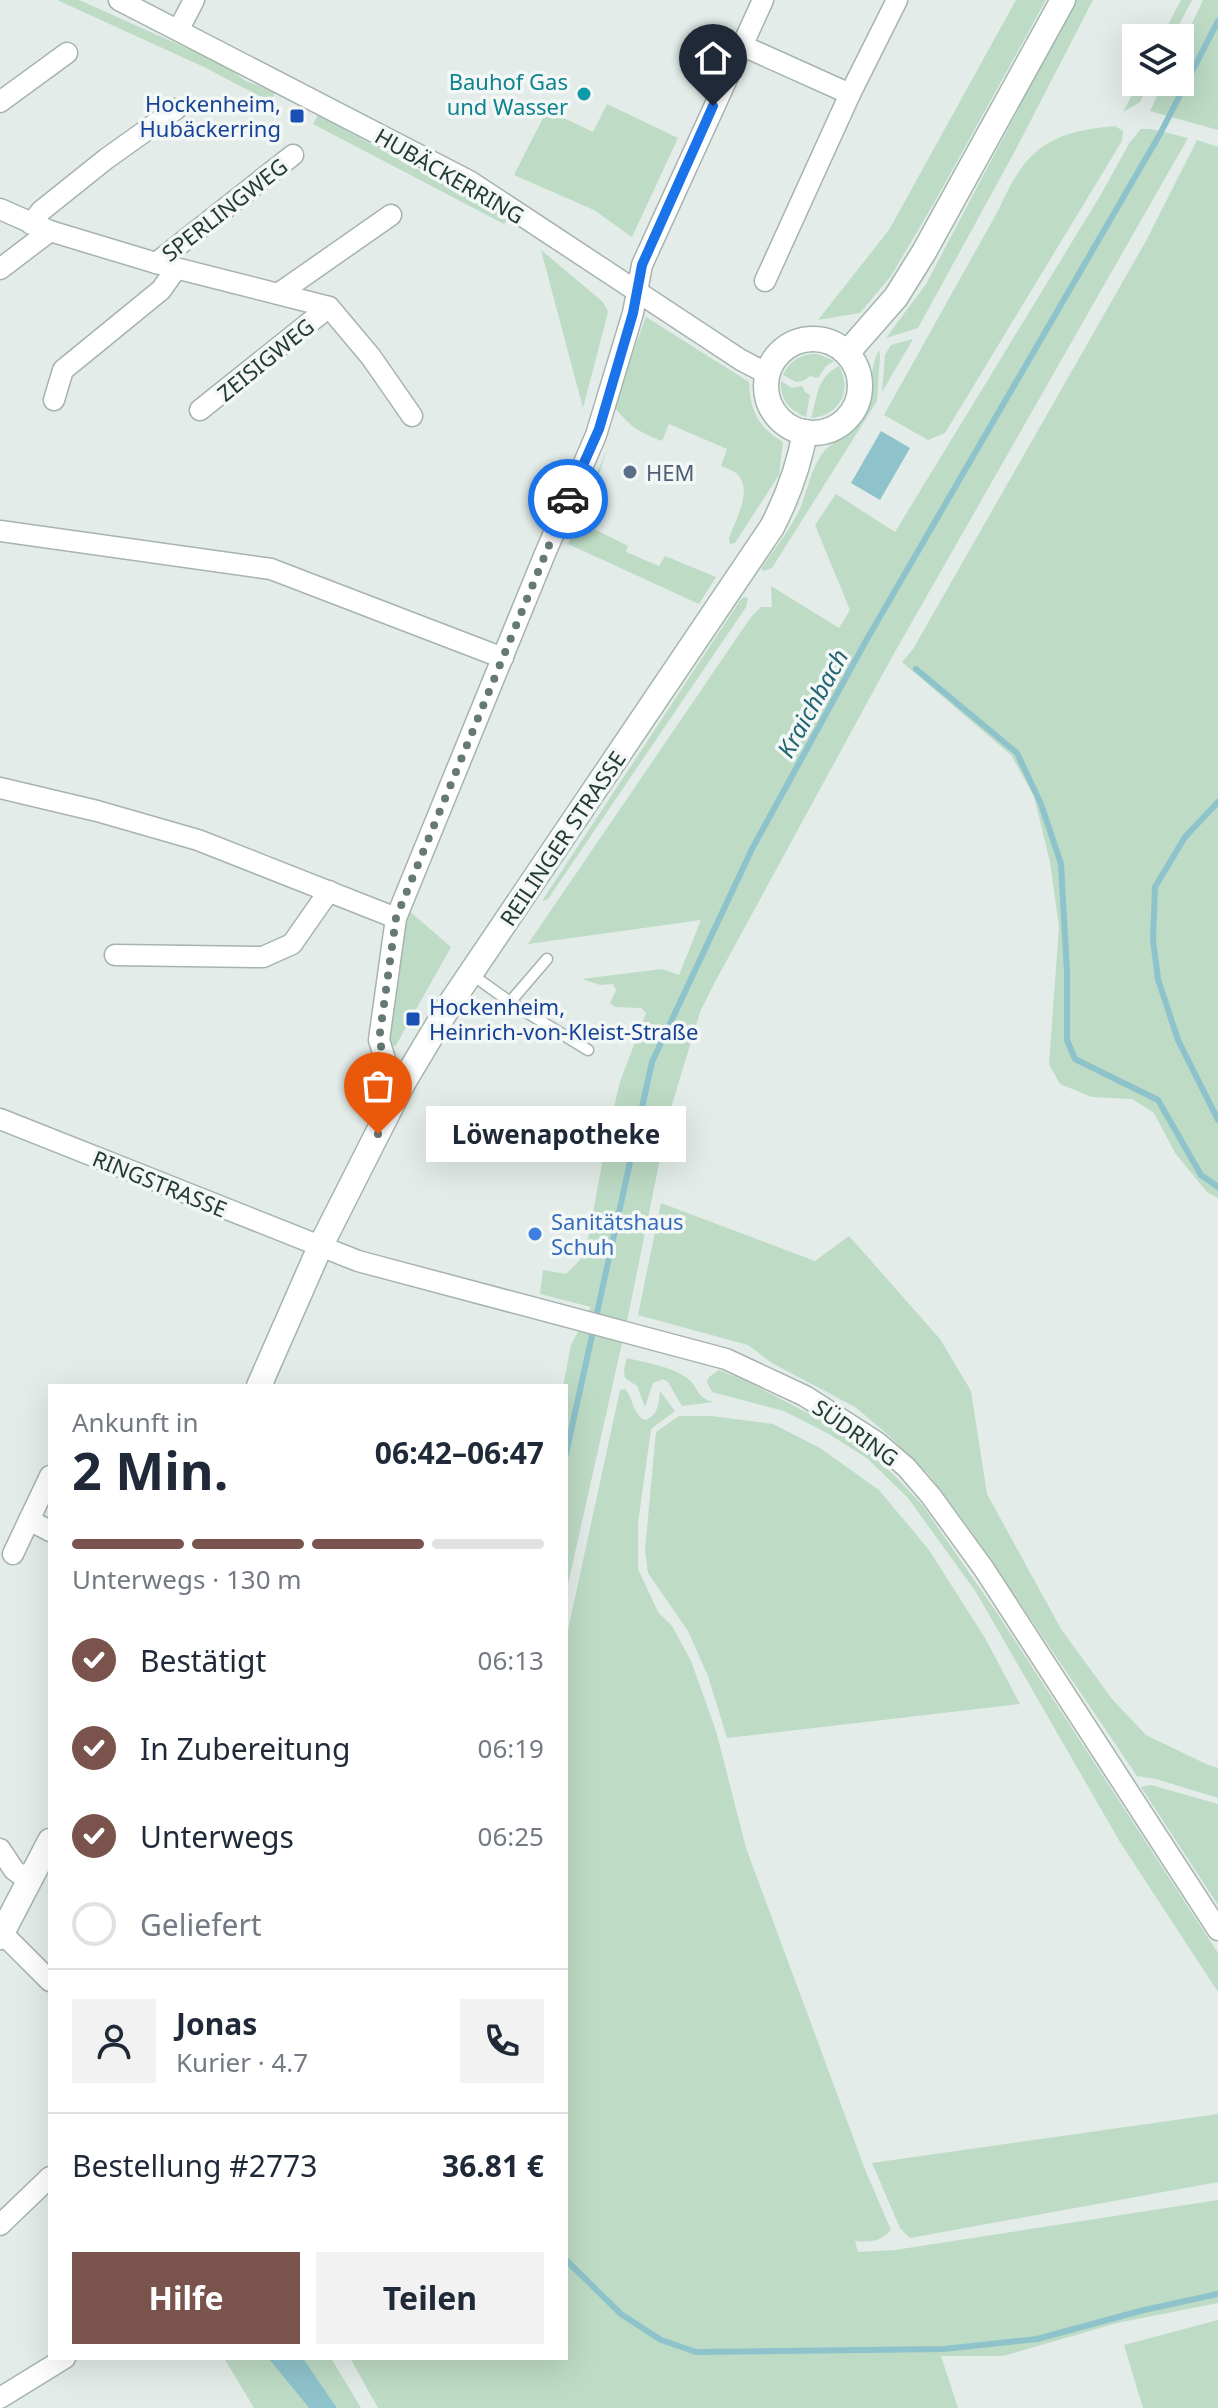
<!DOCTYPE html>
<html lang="de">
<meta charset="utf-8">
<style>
:root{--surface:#fff;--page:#f2f2f3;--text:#1f2937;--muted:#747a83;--line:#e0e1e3;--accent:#79534c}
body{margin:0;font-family:"Noto Sans",sans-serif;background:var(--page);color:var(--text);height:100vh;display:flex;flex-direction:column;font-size:30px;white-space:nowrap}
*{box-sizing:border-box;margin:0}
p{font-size:26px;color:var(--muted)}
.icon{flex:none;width:44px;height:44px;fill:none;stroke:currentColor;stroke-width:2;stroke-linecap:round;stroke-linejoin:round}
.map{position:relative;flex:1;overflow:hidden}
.drawer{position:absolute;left:48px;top:1384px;width:520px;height:976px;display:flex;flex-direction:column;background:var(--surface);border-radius:0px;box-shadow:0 8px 32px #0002}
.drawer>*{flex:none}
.fabs{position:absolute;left:1122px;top:24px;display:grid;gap:16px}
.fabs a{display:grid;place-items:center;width:72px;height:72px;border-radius:0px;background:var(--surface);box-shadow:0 8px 32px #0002;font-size:40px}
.pin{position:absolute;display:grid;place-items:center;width:68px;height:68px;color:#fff;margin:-82px -34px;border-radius:50% 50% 50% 0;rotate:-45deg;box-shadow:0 0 8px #0007}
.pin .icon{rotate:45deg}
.courier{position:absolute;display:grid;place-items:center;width:80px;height:80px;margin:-40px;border:6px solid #1a73e8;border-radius:50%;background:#fff;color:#222;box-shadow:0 2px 10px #0007}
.bubble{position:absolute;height:56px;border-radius:0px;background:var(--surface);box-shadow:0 8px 32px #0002;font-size:26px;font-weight:700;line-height:56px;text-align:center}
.overview em{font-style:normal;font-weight:700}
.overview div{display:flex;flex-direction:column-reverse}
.overview{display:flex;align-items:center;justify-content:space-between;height:136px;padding:0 24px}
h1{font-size:52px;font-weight:700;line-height:60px}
.bar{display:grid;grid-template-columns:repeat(4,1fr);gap:12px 8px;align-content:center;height:96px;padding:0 24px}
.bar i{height:10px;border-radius:6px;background:var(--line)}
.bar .active{background:var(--accent)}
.bar p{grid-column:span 4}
.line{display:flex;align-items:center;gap:20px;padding:0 24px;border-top:2px solid var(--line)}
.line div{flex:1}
.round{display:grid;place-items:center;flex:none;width:84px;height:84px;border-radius:0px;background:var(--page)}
ol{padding:0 24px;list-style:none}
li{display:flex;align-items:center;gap:24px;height:88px}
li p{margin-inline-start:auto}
li .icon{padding:8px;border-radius:50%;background:var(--accent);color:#fff;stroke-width:4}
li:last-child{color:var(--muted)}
li i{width:44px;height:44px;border:4px solid var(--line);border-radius:50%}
.primary-button{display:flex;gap:16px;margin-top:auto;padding:16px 24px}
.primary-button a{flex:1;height:92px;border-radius:0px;background:var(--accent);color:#fff;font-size:32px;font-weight:700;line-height:92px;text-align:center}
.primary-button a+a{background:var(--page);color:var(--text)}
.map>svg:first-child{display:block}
.green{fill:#bddbc5}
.water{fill:#8fc3cc}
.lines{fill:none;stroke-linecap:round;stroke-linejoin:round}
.stream{stroke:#8fc3cc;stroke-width:6}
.service-casing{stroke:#a6b3af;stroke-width:13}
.minor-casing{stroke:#a6b3af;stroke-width:23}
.secondary-casing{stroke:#a2b6af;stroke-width:27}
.service{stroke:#fff;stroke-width:10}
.minor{stroke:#fff;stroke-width:20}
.secondary{stroke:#fff;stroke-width:24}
.done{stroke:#677974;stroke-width:8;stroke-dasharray:0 14.4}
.route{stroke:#1a73e8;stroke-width:10}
.culture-dot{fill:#0f9aa8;stroke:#f3f8f6;stroke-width:3}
.transit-dot{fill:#1a4fb4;stroke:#f3f8f6;stroke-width:3}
.service-dot{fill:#5c6f8a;stroke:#f3f8f6;stroke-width:3}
.shop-dot{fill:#3f7fe0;stroke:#f3f8f6;stroke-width:3}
.labels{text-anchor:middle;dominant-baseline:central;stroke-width:7;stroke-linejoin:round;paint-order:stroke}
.culture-label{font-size:22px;fill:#0d838f;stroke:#f3f8f6;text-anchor:end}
.transit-label{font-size:22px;fill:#164399;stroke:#f3f8f6;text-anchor:end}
.street-label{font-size:22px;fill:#243b35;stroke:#f3f8f6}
.service-label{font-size:22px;fill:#4e5e75;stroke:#f3f8f6;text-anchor:start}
.shop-label{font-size:22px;fill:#366cbe;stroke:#f3f8f6;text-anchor:start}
.water-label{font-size:24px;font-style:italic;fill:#236573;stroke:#f3f8f6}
</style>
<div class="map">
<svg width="1218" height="2408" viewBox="0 0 1218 2408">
<rect width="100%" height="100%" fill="#e3ece8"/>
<g class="green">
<polygon points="57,0 79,0 222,64 246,81 275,92 271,102 204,67"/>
<polygon points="1016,0 1046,0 934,203 891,276 860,313 818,320 889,230"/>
<polygon points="1076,0 1093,0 1015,151 918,328 886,338 926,284"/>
<polygon points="1181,0 1192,0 1172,38 1161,38"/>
<polygon points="1203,0 1218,0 1218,130 1150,111 1164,82 1180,82 1180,49"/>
<polygon points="1139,82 1150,82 1140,102 1123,112"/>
<polygon points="607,104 678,138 632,237 594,210 514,175 547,110 593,132"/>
<polygon points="318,115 508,219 504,224 313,124"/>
<path d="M1115,126L1123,131L1122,141L945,433L928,440L884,415L999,209C1026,148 1049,132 1115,126Z"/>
<polygon points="1141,129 1151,129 1188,138 892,657 716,980 700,1012 662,1138 661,1154 628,1316 566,1593 566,1386 563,1386 571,1345 591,1307 540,1294 543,1270 566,1274 580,1260 589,1235 607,1136 620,1082 646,1013 641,1008 615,1007 610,1003 616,990 613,984 600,985 582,979 662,969 679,975 701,920 528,944 751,617 761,607 772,607 771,586 839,628 850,610 815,525 836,494 895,532 1100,196 1130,142"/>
<polygon points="1197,140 1218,147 1218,1198 1207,1192 1175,1153 1154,1113 1132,1099 1092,1097 1060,1084 1049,1064 1059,927 1050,862 1034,796 1011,755 902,662 913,649 1146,241"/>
<polygon points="541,250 603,302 608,312 583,408"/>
<path d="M646,317L749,382C750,411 758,427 783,442L779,475L735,543L730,544L729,538C735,521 753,491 738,475C735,471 726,468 721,466L727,449L669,424L662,441C637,431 629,426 613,405Z"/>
<polygon points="913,339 882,392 885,355 891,345"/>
<path d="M879,350L880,356L877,401L772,568L763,571L761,569C774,549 792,528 801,506C808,489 811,469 822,454C833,439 855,433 863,416C874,394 867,375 879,350Z"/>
<path d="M818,354L834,361L826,366L818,378L810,376L803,381L796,382L783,375C790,360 802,353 818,354Z"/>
<path d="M839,366C853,391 839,416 811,418C818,396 816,378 839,366Z"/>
<path d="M781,381L792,388L802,386L805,392L810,395L806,417C789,410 780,399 781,381Z"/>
<polygon points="607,449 587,512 592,528 628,546 626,552 659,566 665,556 716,577 699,604 568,544"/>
<polygon points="745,597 748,598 746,607 548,899 542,901 741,599"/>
<polygon points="408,910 451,947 395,1047 390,1042 388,1030"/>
<polygon points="661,1203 815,1261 849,1236 940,1339 971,1391 987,1494 1061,1629 1112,1699 1146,1735 1206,1764 1218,1768 1218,1798 1156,1779 1137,1776 969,1528 929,1475 886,1433 855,1407 772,1363 748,1345 638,1315"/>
<path d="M627,1358C646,1363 671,1366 687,1378C699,1386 695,1398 714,1402L682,1406L668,1382L663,1379L653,1383L645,1407L637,1386L625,1378L624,1370Z"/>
<polygon points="719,1370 748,1382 829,1424 867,1451 895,1476 923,1506 997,1613 1218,1953 1218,1992 1120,1842 976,1592 908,1498 868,1459 829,1434 784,1411 712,1392 707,1382 709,1377"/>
<path d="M625,1389C634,1399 632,1414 645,1420C658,1416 659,1403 660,1391L675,1411L651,1429L638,1523V1569L658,1612L672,1626L691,1661L716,1731L746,1848L866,2172L891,2230C879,2242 871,2242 855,2241L858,2252L895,2250L1218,2200V2303L1117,2323L1003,2356H941L958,2408H378L350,2358H566V1639L620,1390Z"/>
<polygon points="679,1416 711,1416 773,1424 820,1448 879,1490 929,1550 985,1638 1020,1704 727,1738 708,1676 688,1631 648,1573 645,1550 656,1432"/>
<polygon points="1151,1785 1218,1804 1218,1905 1141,1787"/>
<polygon points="1218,2114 1218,2182 910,2238 900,2228 872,2163"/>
<polygon points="1218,2320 1218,2408 1143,2408 1124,2345"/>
<polygon points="224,2358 268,2358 309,2408 254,2408"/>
<polygon points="303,2358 331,2358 361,2408 337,2408"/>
</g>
<g class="water">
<polygon points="881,431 910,448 880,500 851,483"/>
<polygon points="268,2358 303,2358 337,2408 309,2408"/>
</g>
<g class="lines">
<g class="stream">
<polyline points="916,669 1017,753 1041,804 1061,864 1067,972 1067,1040 1075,1059 1158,1100 1201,1175 1218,1187"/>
<polyline points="1218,802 1185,837 1155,887 1153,940 1158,979 1178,1040 1218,1120"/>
<polyline points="566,1454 652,1062 752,849 867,639 1160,134 1218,21"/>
<polyline points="566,2260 621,2314 661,2340 696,2352 944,2349 1037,2339 1144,2310 1218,2294"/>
</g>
<defs>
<g id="service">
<polyline points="471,974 510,1002 588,1050"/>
<polyline points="510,1002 547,959"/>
</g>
<g id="minor">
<polyline points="119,0 471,182 741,360 768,374"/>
<polyline points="179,29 194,0"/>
<polyline points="741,45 850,94"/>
<polyline points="0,102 67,53"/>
<polyline points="0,209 50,231 156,263 329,307 371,357 412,416"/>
<polyline points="31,224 41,211 106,159 176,109"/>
<polyline points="156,263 293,155"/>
<polyline points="0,269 50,231"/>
<polyline points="765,281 850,94 897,0"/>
<polyline points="278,294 391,215"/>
<polyline points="54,400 63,370 161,290 176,269"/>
<polyline points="200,410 329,307"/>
<polyline points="0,531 271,569 503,658"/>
<polyline points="0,788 97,811 198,840 396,918"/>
<polyline points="115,955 263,957 292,944 329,891"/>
<polyline points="403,1083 388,1069 379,1040 396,918 544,556 596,435 633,313 642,265 763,0"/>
<polyline points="0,1119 358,1261 726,1359 805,1396 878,1443 906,1467 931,1496 984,1569 1218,1930"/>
<polyline points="29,1520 50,1531"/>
<polyline points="13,1554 50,1476"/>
<polyline points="0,1849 14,1870 29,1881"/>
<polyline points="2,1933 50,1981"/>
<polyline points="0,2225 50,2177"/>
<polyline points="0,2398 65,2358"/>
</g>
<g id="secondary">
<circle cx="813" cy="386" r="47"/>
<polyline points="847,353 896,297 924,252 1063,0"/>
<path d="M259,1386L320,1247L403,1083L452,1001L772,527C788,496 799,466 805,432"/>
<polyline points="0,1937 50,1841"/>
</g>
</defs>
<use href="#service" class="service-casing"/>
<use href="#minor" class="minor-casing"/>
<use href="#secondary" class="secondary-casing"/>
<use href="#service" class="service"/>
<use href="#minor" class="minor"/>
<use href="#secondary" class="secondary"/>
</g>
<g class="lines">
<polyline class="done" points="378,1134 403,1083 388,1069 379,1040 396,918 568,499"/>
<polyline class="route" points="568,499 599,429 633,313 642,265 713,106"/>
</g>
<circle class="culture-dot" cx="584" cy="94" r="8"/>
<g class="transit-dot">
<rect x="289" y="108" width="16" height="16" rx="4"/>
<rect x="405" y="1011" width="16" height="16" rx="4"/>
</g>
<circle class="service-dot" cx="630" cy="472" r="8"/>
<circle class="shop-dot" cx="535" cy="1234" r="8"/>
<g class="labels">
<g class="culture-label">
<text x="568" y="81">Bauhof Gas<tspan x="568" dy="25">und Wasser</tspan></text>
</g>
<g class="transit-label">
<text x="281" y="103">Hockenheim,<tspan x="281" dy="25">Hubäckerring</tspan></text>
<text x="429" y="1006" text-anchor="start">Hockenheim,<tspan x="429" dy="25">Heinrich-von-Kleist-Straße</tspan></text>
</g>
<g class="street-label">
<text transform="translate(450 175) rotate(30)">HUBÄCKERRING</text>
<text transform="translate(224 209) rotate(-38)">SPERLINGWEG</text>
<text transform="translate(265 359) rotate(-39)">ZEISIGWEG</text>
<text transform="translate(562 838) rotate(-56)">REILINGER STRASSE</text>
<text transform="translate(160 1183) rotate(22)">RINGSTRASSE</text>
<text transform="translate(856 1432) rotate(35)">SÜDRING</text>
</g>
<g class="service-label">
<text x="646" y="472">HEM</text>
</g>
<g class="shop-label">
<text x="551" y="1221">Sanitätshaus<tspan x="551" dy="25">Schuh</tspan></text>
</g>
<g class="water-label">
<text transform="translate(812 703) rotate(-61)">Kraichbach</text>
</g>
</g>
</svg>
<div class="fabs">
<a><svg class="icon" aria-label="layers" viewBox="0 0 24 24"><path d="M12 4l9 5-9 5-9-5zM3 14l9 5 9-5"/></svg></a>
</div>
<div class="pin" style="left:378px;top:1134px;background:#ea580c"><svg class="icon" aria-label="bag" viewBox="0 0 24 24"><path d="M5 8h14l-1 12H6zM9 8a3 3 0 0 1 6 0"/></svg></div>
<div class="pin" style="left:713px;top:106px;background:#1f2937"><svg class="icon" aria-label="home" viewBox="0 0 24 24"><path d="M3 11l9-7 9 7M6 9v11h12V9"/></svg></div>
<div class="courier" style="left:568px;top:499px"><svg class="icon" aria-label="car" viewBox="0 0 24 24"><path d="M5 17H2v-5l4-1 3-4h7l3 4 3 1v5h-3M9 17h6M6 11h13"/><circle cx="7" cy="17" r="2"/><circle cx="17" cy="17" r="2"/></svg></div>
<div class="bubble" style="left:426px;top:1106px;width:260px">Löwenapotheke</div>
<section class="drawer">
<div class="overview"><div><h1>2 Min.</h1><p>Ankunft in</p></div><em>06:42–06:47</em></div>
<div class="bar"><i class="active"></i><i class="active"></i><i class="active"></i><i></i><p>Unterwegs · 130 m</p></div>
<ol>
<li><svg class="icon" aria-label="check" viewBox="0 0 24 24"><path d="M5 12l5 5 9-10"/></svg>Bestätigt<p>06:13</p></li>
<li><svg class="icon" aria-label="check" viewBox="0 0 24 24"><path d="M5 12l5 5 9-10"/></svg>In Zubereitung<p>06:19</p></li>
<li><svg class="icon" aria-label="check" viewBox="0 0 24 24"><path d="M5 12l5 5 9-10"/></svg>Unterwegs<p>06:25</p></li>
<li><i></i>Geliefert</li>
</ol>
<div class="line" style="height:144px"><a class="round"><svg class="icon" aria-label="person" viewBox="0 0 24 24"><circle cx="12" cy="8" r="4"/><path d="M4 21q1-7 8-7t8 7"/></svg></a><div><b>Jonas</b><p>Kurier · 4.7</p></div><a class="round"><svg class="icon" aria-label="phone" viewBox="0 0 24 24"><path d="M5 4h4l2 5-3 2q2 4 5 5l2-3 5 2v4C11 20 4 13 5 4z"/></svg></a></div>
<div class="line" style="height:104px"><div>Bestellung #2773</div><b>36.81 €</b></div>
<div class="primary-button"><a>Hilfe</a><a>Teilen</a></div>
</section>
</div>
